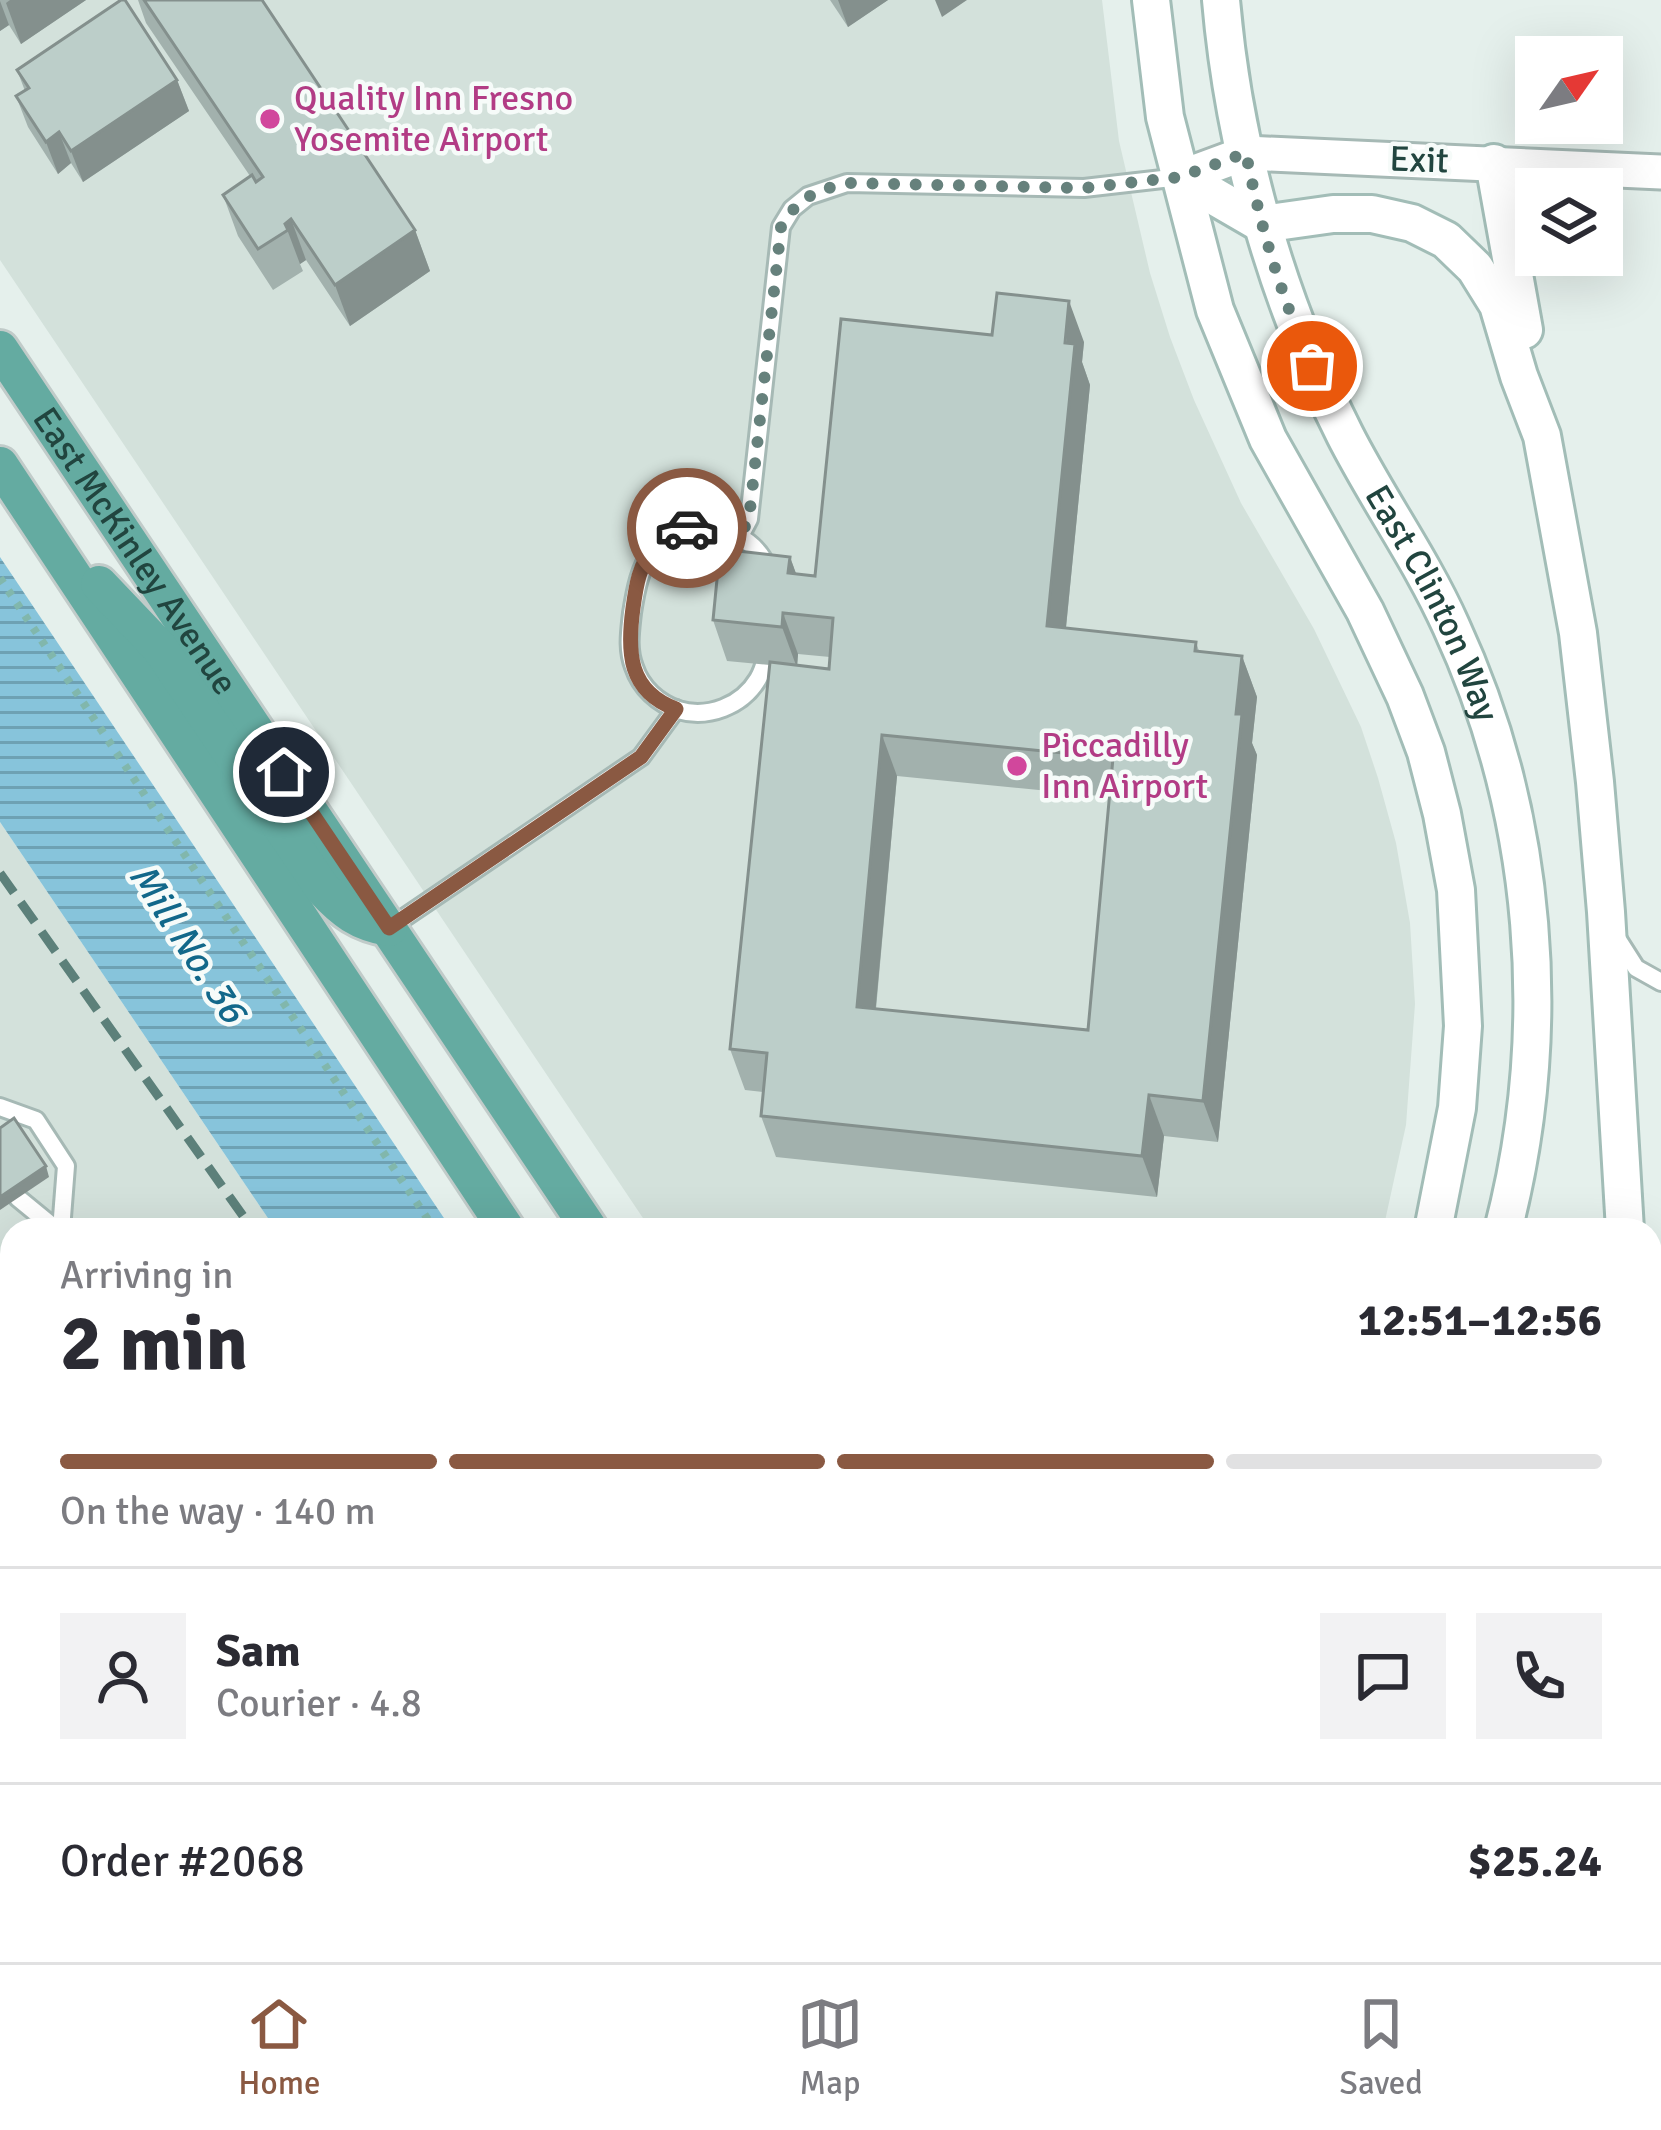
<!DOCTYPE html>
<meta charset="utf-8">
<style>
:root{--surface:#fff;--page:#f2f2f3;--text:#2b2b33;--muted:#7c7c81;--line:#e1e1e2;--accent:#8a5942}
body{margin:0;font-family:Signika,sans-serif;background:var(--page);color:var(--text);height:100vh;display:flex;flex-direction:column;font-size:45px;white-space:nowrap}
*{box-sizing:border-box;margin:0}
p{font-size:39px;color:var(--muted)}
.icon{flex:none;width:66px;height:66px;fill:none;stroke:currentColor;stroke-width:2;stroke-linecap:round;stroke-linejoin:round}
.map{position:relative;flex:1;overflow:hidden}
.panel{position:absolute;left:0px;top:1218px;width:1662px;height:744px;display:flex;flex-direction:column;background:var(--surface);border-radius:36px 36px 0 0;box-shadow:0 12px 48px #0002}
.panel>*{flex:none}
.needle{width:78px;rotate:56deg}
.controls{position:absolute;left:1515px;top:36px;display:grid;gap:24px}
.controls a{display:grid;place-items:center;width:108px;height:108px;border-radius:0px;background:var(--surface);box-shadow:0 12px 48px #0002;font-size:60px}
.pin{position:absolute;display:grid;place-items:center;width:102px;height:102px;color:#fff;margin:-51px;border:6px solid #fff;border-radius:50%;box-shadow:0 3px 12px #0007}
.courier{position:absolute;display:grid;place-items:center;width:120px;height:120px;margin:-60px;border:9px solid #8a5942;border-radius:50%;background:#fff;color:#222;box-shadow:0 3px 15px #0007}
.head em{font-style:normal;font-weight:800}
.head div{display:flex;flex-direction:column-reverse}
.head{display:flex;align-items:center;justify-content:space-between;height:204px;padding:0 60px}
h1{font-size:78px;font-weight:800;line-height:90px}
.bar{display:grid;grid-template-columns:repeat(4,1fr);gap:18px 12px;align-content:center;height:144px;padding:0 60px}
.bar i{height:15px;border-radius:9px;background:var(--line)}
.bar .active{background:var(--accent)}
.bar p{grid-column:span 4}
.line{display:flex;align-items:center;gap:30px;padding:0 60px;border-top:3px solid var(--line)}
.line div{flex:1}
.round{display:grid;place-items:center;flex:none;width:126px;height:126px;border-radius:0px;background:var(--page)}
.menu{display:flex;justify-content:space-around;align-items:center;height:168px;border-top:3px solid var(--line);background:var(--surface);font-size:33px;color:var(--muted)}
.menu a{display:grid;justify-items:center;gap:6px}
.menu .active{color:var(--accent)}
.map>svg:first-child{display:block}
.built{fill:#d3e1db}
.water{fill:url(#water-rules)}
.lines{fill:none;stroke-linecap:round;stroke-linejoin:round}
.service-casing{stroke:#a6b9b5;stroke-width:22}
.minor-casing{stroke:#a6b9b5;stroke-width:39}
.secondary-casing{stroke:#a2bdb7;stroke-width:42}
.primary-casing{stroke:#c1cbc9;stroke-width:42}
.path{stroke:#81b7ac;stroke-width:8;stroke-dasharray:6 9;stroke-linecap:butt}
.service{stroke:#fff;stroke-width:16}
.minor{stroke:#fff;stroke-width:33}
.secondary{stroke:#fff;stroke-width:36}
.primary{stroke:#64aba1;stroke-width:36}
.rail{stroke:#5c807a;stroke-width:9;stroke-dasharray:24 12;stroke-linecap:butt}
.wall{fill:#a2b1ad;fill-rule:evenodd}
.shaded-wall{fill:#84908d}
.building{fill:#bccec9;stroke:#84908d;stroke-width:3;fill-rule:evenodd}
.done{stroke:#66817c;stroke-width:12;stroke-dasharray:0 21.6}
.route{stroke:#8a5942;stroke-width:15}
.hotel-dot{fill:#d1479c;stroke:#f6fbf9;stroke-width:4.5}
.labels{text-anchor:middle;dominant-baseline:central;stroke-width:9;stroke-linejoin:round;paint-order:stroke}
.hotel-label{font-size:36px;fill:#b23c85;stroke:#f6fbf9;text-anchor:start}
.street-label{font-size:36px;fill:#21453f;stroke:#f6fbf9}
.water-label{font-size:39px;font-style:italic;fill:#12688a;stroke:#f6fbf9}
</style>
<div class="map">
<svg width="1661" height="1962" viewBox="0 0 1661 1962">
<defs>
<pattern id="water-rules" width="6" height="5" patternUnits="userSpaceOnUse" patternTransform="scale(3)"><rect width="6" height="5" fill="#87c4db"/><path d="M0 2.5h6" fill="none" stroke="#6ea1b3"/></pattern>
</defs>
<rect width="100%" height="100%" fill="#e5f0ec"/>
<g class="built">
<polygon points="0,0 1102,0 1119,141 1150,273 1170,337 1194,400 1241,503 1314,629 1361,727 1378,778 1396,843 1410,923 1415,1004 1406,1125 1383,1230 651,1230 0,260"/>
<polygon points="0,822 276,1230 12,1230 12,1913 0,1895"/>
<polygon points="37,1950 621,1950 603,1962 45,1962"/>
</g>
<g class="water">
<polygon points="0,557 452,1230 276,1230 0,822"/>
<polygon points="1661,1692 1661,1962 1337,1962 1325,1950 1650,1950 1650,1694"/>
</g>
<g class="lines">
<defs>
<g id="service">
<path d="M707,526C764,536 779,572 771,626C768,644 767,664 758,679C742,706 708,719 678,710C658,703 641,688 634,667C627,649 630,632 632,613C640,562 650,532 707,526Z"/>
<polyline points="740,536 749,519 781,227 792,209 808,196 847,183 1084,188 1180,177"/>
<polyline points="389,928 641,757 676,709"/>
<polyline points="1615,935 1636,968 1661,982"/>
<polyline points="0,1107 36,1120 66,1166 61,1230"/>
<polyline points="18,1198 57,1230"/>
<polyline points="0,1384 12,1376"/>
<polyline points="497,1950 501,1956 500,1962"/>
<polyline points="560,1950 568,1962"/>
<polyline points="0,1961 1,1962"/>
<polyline points="109,1962 126,1950"/>
</g>
<polyline id="minor" points="1181,177 1246,153 1661,172"/>
<g id="secondary">
<polyline points="1151,0 1165,117 1215,310 1268,439 1365,611 1405,696 1426,752 1442,814 1456,890 1463,1026 1457,1108 1433,1230"/>
<path id="s1" d="M1221,0C1234,151 1277,300 1345,435C1378,500 1421,559 1451,626C1538,814 1555,1030 1503,1230"/>
<polyline points="1494,163 1524,330"/>
<polyline points="1181,177 1262,224 1333,214 1372,214 1412,223 1446,240 1475,268 1498,305 1519,376 1542,436 1578,633 1595,782 1606,912 1625,1230"/>
<polyline points="1650,1409 1661,1431"/>
<polyline points="986,1950 994,1962"/>
<polyline points="1072,1950 1080,1962"/>
</g>
<g id="primary">
<path id="s2" d="M0,349L590,1230"/>
<polyline points="0,465 507,1230"/>
<path d="M99,584L159,647L323,889C343,911 359,923 389,928"/>
<polyline points="1650,1557 1661,1556"/>
<polyline points="681,1962 698,1950"/>
<polyline points="822,1962 839,1950"/>
</g>
</defs>
<use href="#service" class="service-casing"/>
<use href="#minor" class="minor-casing"/>
<use href="#secondary" class="secondary-casing"/>
<use href="#primary" class="primary-casing"/>
<g class="path">
<polyline points="0,578 435,1230"/>
<polyline points="934,1950 938,1956 938,1962"/>
</g>
<use href="#service" class="service"/>
<use href="#minor" class="minor"/>
<use href="#secondary" class="secondary"/>
<use href="#primary" class="primary"/>
<g class="rail">
<polyline points="0,873 253,1230"/>
<polyline points="734,1950 742,1962"/>
</g>
</g>
<g class="wall">
<polygon points="0,0 86,0 21,44 9,25 0,31"/>
<polygon points="138,0 262,0 415,230 430,271 350,326 306,260 300,264 303,271 273,290 238,236 223,195 250,176 146,23"/>
<polygon points="830,0 888,0 848,27"/>
<polygon points="17,70 177,80 189,111 83,182 71,163 58,174 28,127 16,96 25,91"/>
<path d="M992,335L1084,342L1082,362L1090,385L1066,628L1196,642L1199,651L1242,656L1257,697L1252,743L1257,755L1218,1142L1164,1136L1157,1197L776,1157L761,1116L763,1092L745,1090L730,1049L770,665L727,661L713,620L790,557L796,574L815,576ZM798,654L830,657L829,669L797,665ZM897,776L1110,797L1088,1030L876,1009Z"/>
<polygon points="12,1439 12,1660 0,1643 0,1443"/>
<polygon points="362,1950 471,1950 454,1962 370,1962"/>
</g>
<g class="shaded-wall">
<polygon points="10,0 86,0 21,44 6,3"/>
<polygon points="838,0 888,0 848,27"/>
<polygon points="935,0 967,0 942,17"/>
<polygon points="0,1 9,25 0,31"/>
<polygon points="177,80 189,111 83,182 71,151"/>
<polygon points="59,132 71,163 58,174 46,142"/>
<polygon points="291,219 306,260 300,264 285,224"/>
<polygon points="415,230 430,271 350,326 335,285"/>
<polygon points="1069,301 1084,342 1082,362 1090,385 1062,667 1047,626"/>
<polygon points="790,557 805,598 788,573"/>
<polygon points="783,613 798,654 797,668 782,627"/>
<polygon points="1242,656 1257,697 1252,743 1257,755 1218,1142 1203,1101"/>
<polygon points="882,735 897,776 872,1048 857,1007"/>
<polygon points="1149,1095 1164,1136 1157,1197 1142,1156"/>
<polygon points="46,1166 49,1177 0,1210 0,1197"/>
<polygon points="6,1266 12,1284 12,1334 0,1342 0,1270"/>
<polygon points="413,1950 471,1950 454,1962 396,1962"/>
</g>
<g class="building">
<polygon points="121,0 125,0 177,80 71,151 59,132 46,142 16,96 29,88 17,70"/>
<polygon points="144,0 262,0 415,230 335,285 291,219 285,224 288,230 258,249 223,195 252,175 256,182 263,177"/>
<path d="M997,293L1069,301L1065,343L1075,344L1047,626L1196,642L1195,651L1242,656L1236,714H1242L1203,1101L1149,1095L1142,1156L761,1116L767,1053L730,1049L770,662L829,669L833,618L783,613L782,627L713,620L720,549L790,557L788,573L815,576L841,319L992,335ZM882,735L1113,758L1088,1030L857,1007Z"/>
<polygon points="14,1118 46,1166 0,1197 0,1128"/>
<polygon points="10,1436 12,1439 12,1634 0,1616 0,1443"/>
<polygon points="372,1950 413,1950 396,1962 380,1962"/>
</g>
<g class="lines">
<path class="done" d="M687,528C707,526 722,527 740,536L749,519L781,227C798,198 814,191 847,183L1084,188L1180,177L1246,153C1260,226 1282,299 1312,366"/>
<path class="route" d="M284,772L389,928L641,757L676,709C628,691 627,652 633,608C636,586 639,564 655,547C664,537 675,533 687,528"/>
</g>
<g class="hotel-dot">
<circle cx="270" cy="119" r="12"/>
<circle cx="1017" cy="766" r="12"/>
</g>
<g class="labels">
<g class="hotel-label">
<text x="294" y="98">Quality Inn Fresno<tspan x="294" dy="41">Yosemite Airport</tspan></text>
<text x="1041" y="745">Piccadilly<tspan x="1041" dy="41">Inn Airport</tspan></text>
</g>
<g class="street-label">
<text transform="translate(1419 160) rotate(2)">Exit</text>
<text stroke="none"><textPath href="#s2" startOffset="243">East McKinley Avenue</textPath></text>
<text stroke="none"><textPath href="#s1" startOffset="645">East Clinton Way</textPath></text>
</g>
<g class="water-label">
<text transform="translate(188 943) rotate(57)">Mill No. 36</text>
</g>
</g>
</svg>
<div class="controls">
<a><svg class="needle" viewBox="-14 -14 28 28"><path d="M0-13l5 13h-10z" fill="#e53935"/><path d="M0 13l5-13h-10z" fill="#7c7c81"/></svg></a>
<a><svg class="icon" aria-label="layers" viewBox="0 0 24 24"><path d="M12 4l9 5-9 5-9-5zM3 14l9 5 9-5"/></svg></a>
</div>
<div class="pin" style="left:1312px;top:366px;background:#ea580c"><svg class="icon" aria-label="bag" viewBox="0 0 24 24"><path d="M5 8h14l-1 12H6zM9 8a3 3 0 0 1 6 0"/></svg></div>
<div class="pin" style="left:284px;top:772px;background:#1f2937"><svg class="icon" aria-label="home" viewBox="0 0 24 24"><path d="M3 11l9-7 9 7M6 9v11h12V9"/></svg></div>
<div class="courier" style="left:687px;top:528px"><svg class="icon" aria-label="car" viewBox="0 0 24 24"><path d="M5 17H2v-5l4-1 3-4h7l3 4 3 1v5h-3M9 17h6M6 11h13"/><circle cx="7" cy="17" r="2"/><circle cx="17" cy="17" r="2"/></svg></div>
<section class="panel">
<div class="head"><div><h1>2 min</h1><p>Arriving in</p></div><em>12:51–12:56</em></div>
<div class="bar"><i class="active"></i><i class="active"></i><i class="active"></i><i></i><p>On the way · 140 m</p></div>
<div class="line" style="height:216px"><a class="round"><svg class="icon" aria-label="person" viewBox="0 0 24 24"><circle cx="12" cy="8" r="4"/><path d="M4 21q1-7 8-7t8 7"/></svg></a><div><b>Sam</b><p>Courier · 4.8</p></div><a class="round"><svg class="icon" aria-label="chat" viewBox="0 0 24 24"><path d="M4 5h16v11H9l-5 4z"/></svg></a><a class="round"><svg class="icon" aria-label="phone" viewBox="0 0 24 24"><path d="M5 4h4l2 5-3 2q2 4 5 5l2-3 5 2v4C11 20 4 13 5 4z"/></svg></a></div>
<div class="line" style="height:156px"><div>Order #2068</div><b>$25.24</b></div>
</section>
</div>
<nav class="menu">
<a class="active"><svg class="icon" aria-label="home" viewBox="0 0 24 24"><path d="M3 11l9-7 9 7M6 9v11h12V9"/></svg>Home</a>
<a><svg class="icon" aria-label="map" viewBox="0 0 24 24"><path d="M3 6l6-2 6 2 6-2v14l-6 2-6-2-6 2zM9 4v14M15 6v14"/></svg>Map</a>
<a><svg class="icon" aria-label="saved" viewBox="0 0 24 24"><path d="M7 4h10v16l-5-4-5 4z"/></svg>Saved</a>
</nav>
